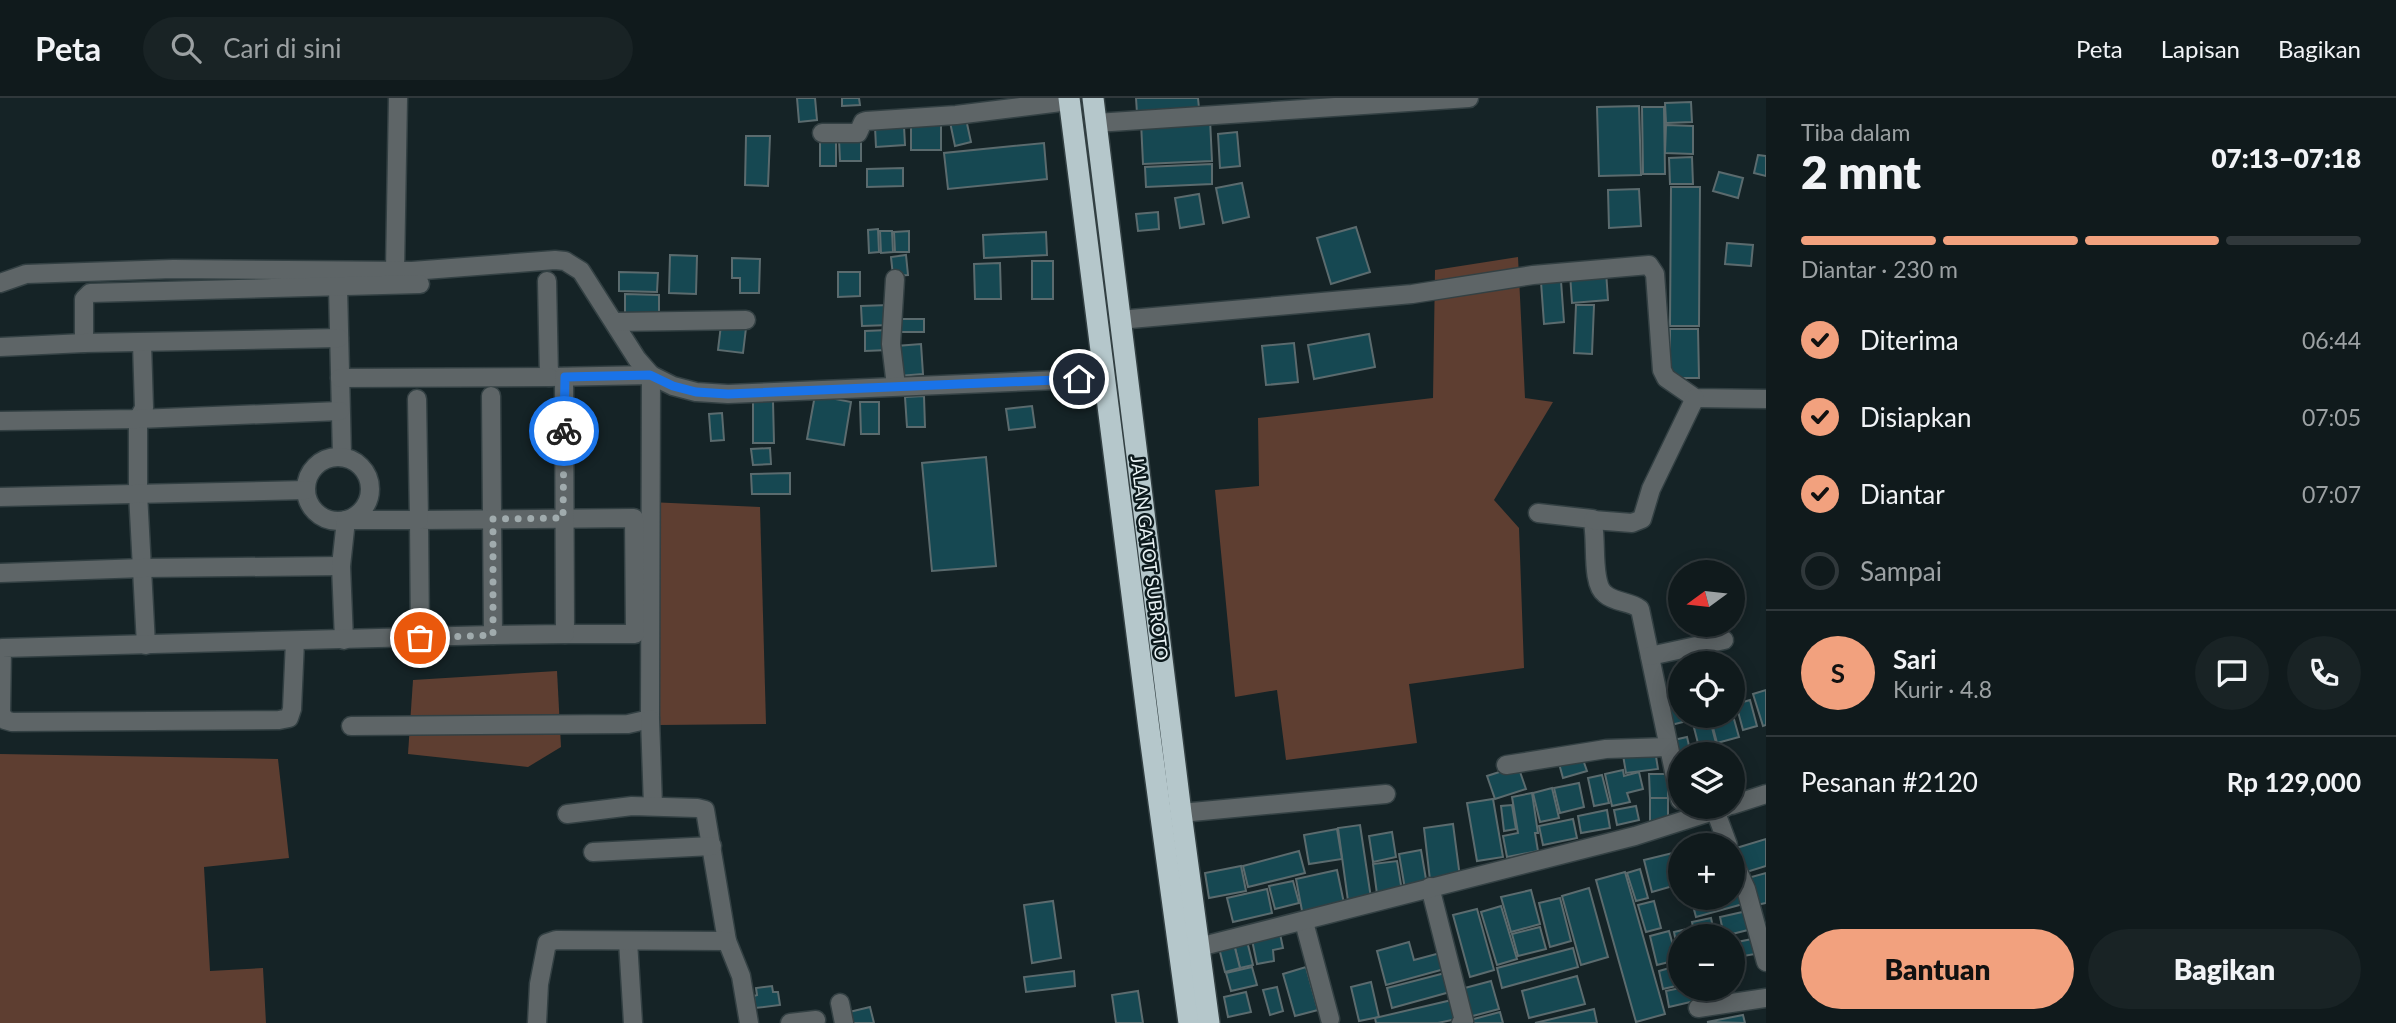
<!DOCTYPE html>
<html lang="id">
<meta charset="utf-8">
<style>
:root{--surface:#101a1c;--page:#192325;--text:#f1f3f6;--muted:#9ca1a3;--line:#30383b;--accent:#f2a17e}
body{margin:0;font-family:Lato,sans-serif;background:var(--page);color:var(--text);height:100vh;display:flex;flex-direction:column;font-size:26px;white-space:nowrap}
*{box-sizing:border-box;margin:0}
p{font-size:23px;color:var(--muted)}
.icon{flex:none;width:38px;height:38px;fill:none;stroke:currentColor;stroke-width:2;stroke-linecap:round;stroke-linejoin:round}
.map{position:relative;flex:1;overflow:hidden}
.sheet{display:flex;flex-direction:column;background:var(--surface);width:630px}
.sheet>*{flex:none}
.needle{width:46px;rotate:255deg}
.tools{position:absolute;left:1668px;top:462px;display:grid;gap:14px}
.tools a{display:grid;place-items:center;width:77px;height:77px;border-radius:50%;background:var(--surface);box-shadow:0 4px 18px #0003,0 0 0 2px var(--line);font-size:35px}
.pin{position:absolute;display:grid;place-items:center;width:60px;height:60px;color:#fff;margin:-30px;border:4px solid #fff;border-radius:50%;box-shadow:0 2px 7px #0007}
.courier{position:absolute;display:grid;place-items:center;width:70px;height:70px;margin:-35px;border:5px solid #1a73e8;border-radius:50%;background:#fff;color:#222;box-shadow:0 2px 9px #0007}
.headline em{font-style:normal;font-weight:800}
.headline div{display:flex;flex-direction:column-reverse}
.headline{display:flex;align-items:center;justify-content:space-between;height:119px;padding:0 35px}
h1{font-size:46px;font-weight:800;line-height:52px}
.bar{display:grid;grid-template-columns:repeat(4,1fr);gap:10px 7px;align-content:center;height:84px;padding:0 35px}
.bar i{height:9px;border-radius:5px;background:var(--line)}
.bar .current{background:var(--accent)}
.bar p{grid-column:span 4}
.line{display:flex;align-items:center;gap:18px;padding:0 35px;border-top:2px solid var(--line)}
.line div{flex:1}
.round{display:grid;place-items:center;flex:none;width:74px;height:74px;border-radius:37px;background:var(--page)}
ol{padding:0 35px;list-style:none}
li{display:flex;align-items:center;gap:21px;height:77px}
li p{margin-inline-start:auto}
li .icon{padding:7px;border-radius:50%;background:var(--accent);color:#111;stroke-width:4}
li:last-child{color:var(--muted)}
li i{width:38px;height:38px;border:4px solid var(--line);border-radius:50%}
.button{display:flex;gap:14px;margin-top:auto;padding:14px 35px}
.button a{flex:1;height:80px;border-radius:42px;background:var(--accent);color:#111;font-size:28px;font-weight:800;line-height:80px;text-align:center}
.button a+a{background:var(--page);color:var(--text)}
header{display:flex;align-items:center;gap:42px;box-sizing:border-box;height:98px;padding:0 35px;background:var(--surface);border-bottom:2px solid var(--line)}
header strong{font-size:33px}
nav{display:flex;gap:38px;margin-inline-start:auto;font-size:24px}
.search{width:490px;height:63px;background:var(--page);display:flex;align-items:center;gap:18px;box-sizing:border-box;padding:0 24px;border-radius:38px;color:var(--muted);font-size:26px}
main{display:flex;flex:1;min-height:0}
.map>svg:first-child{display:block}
.green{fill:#5e3e31}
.building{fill:#164852;stroke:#5b6b6e;stroke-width:2}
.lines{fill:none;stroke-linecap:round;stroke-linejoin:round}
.minor-casing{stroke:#334043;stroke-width:21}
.highway-casing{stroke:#334043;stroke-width:24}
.minor{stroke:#5e6567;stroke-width:18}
.highway{stroke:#b5c7cb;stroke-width:21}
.done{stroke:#a0abad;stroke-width:7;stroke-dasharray:0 12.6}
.route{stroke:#1a73e8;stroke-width:9}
.labels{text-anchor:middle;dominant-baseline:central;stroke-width:5;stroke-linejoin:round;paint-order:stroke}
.street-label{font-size:18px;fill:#ebf4f6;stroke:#0c191c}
</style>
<header>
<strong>Peta</strong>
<div class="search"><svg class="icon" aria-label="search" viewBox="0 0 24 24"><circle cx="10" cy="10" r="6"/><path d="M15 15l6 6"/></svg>Cari di sini</div>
<nav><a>Peta</a><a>Lapisan</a><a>Bagikan</a></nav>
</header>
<main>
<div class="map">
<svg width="1766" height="925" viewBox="0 0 1766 925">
<rect width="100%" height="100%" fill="#152326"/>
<g class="green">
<polygon points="1518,159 1525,300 1553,304 1494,402 1519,430 1524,570 1409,586 1417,645 1286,662 1277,592 1235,599 1215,392 1259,388 1258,320 1433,300 1435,172"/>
<polygon points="649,404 760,409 766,626 660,627 645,569"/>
<polygon points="557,573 561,649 528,669 408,656 413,582"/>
<polygon points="0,656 278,661 289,760 204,769 210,873 263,870 266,925 0,925"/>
</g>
<g class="building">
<polygon points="797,0 815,0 817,22 799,24"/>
<polygon points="842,0 859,0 860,7 842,8"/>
<polygon points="1136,0 1198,0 1199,10 1137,15"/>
<polygon points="1691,4 1692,24 1666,25 1665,5"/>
<polygon points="1639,8 1641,77 1599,78 1597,9"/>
<polygon points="1642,9 1664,9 1665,76 1643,76"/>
<polygon points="966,21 971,44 955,48 950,24"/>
<polygon points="1210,21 1212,63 1143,66 1141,24"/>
<rect x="911" y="26" width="30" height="26"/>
<polygon points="1666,27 1693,28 1693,56 1665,55"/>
<polygon points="904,28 905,47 876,49 875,29"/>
<polygon points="1237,34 1240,68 1220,70 1218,36"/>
<rect x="820" y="37" width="16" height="31"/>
<polygon points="746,38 770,38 768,88 745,87"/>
<polygon points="861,40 861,63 840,63 839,41"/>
<polygon points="1044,45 1047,81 948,91 944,55"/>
<polygon points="1758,57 1766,58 1766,78 1754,75"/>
<polygon points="1692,59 1693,86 1670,86 1669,60"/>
<polygon points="1212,66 1212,86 1146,89 1145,69"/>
<polygon points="903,70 903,88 867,89 867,71"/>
<polygon points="1719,74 1743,80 1738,100 1713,93"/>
<polygon points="1242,85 1249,119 1223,125 1216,90"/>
<polygon points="1671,89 1700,89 1699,228 1670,228"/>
<polygon points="1639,91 1641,128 1609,130 1608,92"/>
<polygon points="1199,96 1204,126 1180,130 1175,100"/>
<polygon points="1158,114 1159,131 1138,133 1136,116"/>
<polygon points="1356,129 1370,174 1331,186 1317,140"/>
<polygon points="878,131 879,154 869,155 868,132"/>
<polygon points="880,133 892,133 893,154 881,155"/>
<polygon points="909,133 909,154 895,154 894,134"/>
<polygon points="1046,134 1047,157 984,160 983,137"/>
<polygon points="1727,145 1753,147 1751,168 1725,166"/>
<polygon points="670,157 697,158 696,196 669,195"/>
<polygon points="906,157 908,177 893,178 891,159"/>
<polygon points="732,160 760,161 759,195 740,195 740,180 732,180"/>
<rect x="1032" y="163" width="21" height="38"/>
<polygon points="1000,165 1001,201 975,201 974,166"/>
<polygon points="1606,173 1608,202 1572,205 1570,176"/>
<polygon points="619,174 658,175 657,194 619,193"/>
<polygon points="838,174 860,174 860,198 838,199"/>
<polygon points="1561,183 1564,224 1544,226 1541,184"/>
<polygon points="625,196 659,197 659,216 625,215"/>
<polygon points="889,207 890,227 862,228 861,208"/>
<polygon points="1576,207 1594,207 1592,256 1574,255"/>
<rect x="899" y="221" width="25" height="13"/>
<polygon points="721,227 746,230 743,255 718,252"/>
<polygon points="1670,231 1698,231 1699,280 1670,280"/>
<polygon points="888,232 888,252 865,253 865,233"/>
<polygon points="1369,236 1375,269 1314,281 1308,247"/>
<polygon points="1294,245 1298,284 1266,287 1262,248"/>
<polygon points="921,246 923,276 899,278 896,248"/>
<polygon points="815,297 851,304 844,347 807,341"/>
<polygon points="924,298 925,329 907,329 905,299"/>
<polygon points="753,303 773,303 774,345 753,345"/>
<polygon points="860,304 879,304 879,336 861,336"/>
<polygon points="1032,308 1035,329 1009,332 1006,311"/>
<polygon points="722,315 724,342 711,343 709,316"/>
<polygon points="770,350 771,366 753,367 751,351"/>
<polygon points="986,359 996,468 932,473 922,365"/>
<polygon points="790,375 790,396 752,396 751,376"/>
<polygon points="1766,592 1766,627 1763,628 1753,596"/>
<polygon points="1680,600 1680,618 1690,618 1691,622 1667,628 1661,605"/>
<polygon points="1750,602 1757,628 1743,632 1736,606"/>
<polygon points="1732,614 1739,639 1717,645 1710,618 1732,618"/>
<polygon points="1691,618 1709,618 1717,649 1700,653"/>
<polygon points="1687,639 1691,656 1680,656 1680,666 1669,643"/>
<polygon points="1655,652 1658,671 1626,675 1623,657"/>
<polygon points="1581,656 1587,673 1563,680 1558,662"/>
<polygon points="1518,668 1526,691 1495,701 1487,678"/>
<polygon points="1623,672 1624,678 1639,674 1643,691 1627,695 1630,704 1612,708 1605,676"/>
<polygon points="1649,676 1668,676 1668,700 1650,700"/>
<polygon points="1602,677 1609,705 1594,708 1588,680"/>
<polygon points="1579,685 1584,709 1560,715 1554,690"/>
<polygon points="1552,690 1559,720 1540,724 1533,695"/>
<polygon points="1532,695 1538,735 1535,735 1538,753 1507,759 1503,738 1518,735 1512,699"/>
<rect x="1650" y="700" width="18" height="23"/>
<polygon points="1493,701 1503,759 1477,763 1467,705"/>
<polygon points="1512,707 1516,731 1504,733 1501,708"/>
<polygon points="1636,708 1639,722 1617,727 1614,712"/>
<polygon points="1607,712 1610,730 1581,735 1578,718"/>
<polygon points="1573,721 1577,740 1543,747 1539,728"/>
<polygon points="1453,726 1460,779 1430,782 1424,730"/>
<polygon points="1360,727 1371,800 1348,803 1338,730"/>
<polygon points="1337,731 1342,761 1309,766 1304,737"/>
<polygon points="1392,734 1396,759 1373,764 1369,738"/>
<polygon points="1766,741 1766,768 1740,776 1733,751"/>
<polygon points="1421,752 1427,787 1405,791 1399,756"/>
<polygon points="1299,753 1305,775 1248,789 1243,768"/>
<polygon points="1677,754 1680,764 1680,786 1652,794 1644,762"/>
<polygon points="1397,763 1402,793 1377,796 1373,766"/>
<polygon points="1241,768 1246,793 1209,800 1205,775"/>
<polygon points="1640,771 1648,800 1636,803 1627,775"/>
<polygon points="1337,772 1345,810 1303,818 1296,781"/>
<polygon points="1625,774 1665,916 1636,924 1596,782"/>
<polygon points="1766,775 1766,805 1756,807 1748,780"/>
<polygon points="1736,780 1743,806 1696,819 1691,800 1732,800 1732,781"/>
<polygon points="1293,783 1299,805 1275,811 1269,788"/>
<polygon points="1589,790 1608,859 1581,867 1562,798"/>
<polygon points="1267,791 1272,815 1233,824 1227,800"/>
<polygon points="1531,792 1540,826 1511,834 1501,799"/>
<polygon points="1560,800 1571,843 1550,849 1539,805"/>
<polygon points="1053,803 1061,860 1032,865 1024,807"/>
<polygon points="1654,803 1661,830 1646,834 1638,807"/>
<polygon points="1501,808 1517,861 1497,867 1481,814"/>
<polygon points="1477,811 1494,872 1470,879 1453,817"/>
<polygon points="1747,813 1752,831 1724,838 1720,819"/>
<polygon points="1711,820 1714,834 1695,838 1692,824"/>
<polygon points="1540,829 1546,851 1518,858 1512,836"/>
<polygon points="1279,831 1283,850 1273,852 1274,863 1257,866 1251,837"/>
<polygon points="1687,831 1689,838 1680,838 1680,853 1678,854 1674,834"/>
<polygon points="1669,833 1677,862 1657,867 1650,838"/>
<polygon points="1246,839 1253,867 1240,870 1233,842"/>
<polygon points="1752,841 1755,856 1732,860 1732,845"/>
<polygon points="1233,842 1240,870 1225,874 1218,846"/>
<polygon points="1409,844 1414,862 1444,854 1448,870 1386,887 1377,853"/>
<polygon points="1573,850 1578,869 1502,890 1497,870"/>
<polygon points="1680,867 1680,887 1663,891 1659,873"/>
<polygon points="1252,869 1257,887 1231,893 1226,875"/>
<polygon points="1306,869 1318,912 1295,918 1283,876"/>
<polygon points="1074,873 1075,888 1026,894 1024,879"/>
<polygon points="1445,875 1450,894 1392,910 1387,890"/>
<polygon points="1577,878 1585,906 1529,920 1522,893"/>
<polygon points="1491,883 1499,911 1469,919 1461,891"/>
<polygon points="1371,884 1379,919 1359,923 1351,889"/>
<polygon points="772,888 773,894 778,894 780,907 755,910 754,898 757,897 756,890"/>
<polygon points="1277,889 1283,913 1270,917 1263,892"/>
<polygon points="1680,890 1696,891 1699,902 1669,909 1666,893"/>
<polygon points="1138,893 1143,925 1116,925 1112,897"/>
<polygon points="1246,894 1251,914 1228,919 1224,899"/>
<polygon points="1456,901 1461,920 1438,925 1376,925 1375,920"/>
<polygon points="870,909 874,925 848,925 845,915"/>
<polygon points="1594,911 1597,925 1535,925"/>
<polygon points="1500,914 1503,925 1471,925 1470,922"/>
<polygon points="1743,917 1745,925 1707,924"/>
</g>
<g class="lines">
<defs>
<g id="minor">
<polyline points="1096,25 1469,0"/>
<polyline points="822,35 858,35 863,24 866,23 956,17 1069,3"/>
<polyline points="395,173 398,0"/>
<polyline points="895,181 891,246 896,288"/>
<polyline points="547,183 549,279 651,277 673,288 696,294 728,296 1105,280"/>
<polyline points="0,185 26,176 173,171 412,173 555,162 565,163 581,173 637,261 651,277 650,621 628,626 351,628"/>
<polyline points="338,189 342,359"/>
<polyline points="1119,222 1412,196 1533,177 1649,167 1655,176 1662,272 1666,280 1695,300 1766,301"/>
<polyline points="615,224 746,222"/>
<polyline points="84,245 84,201 90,195 420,186"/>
<polyline points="142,245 144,310 138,321 138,395 146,547"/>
<polyline points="0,249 84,245 339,240"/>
<polyline points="340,280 549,279"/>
<polyline points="491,298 493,537"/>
<polyline points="0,323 138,321 340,313"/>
<circle cx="338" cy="391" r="32"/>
<polyline points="0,399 306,392"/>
<path d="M1538,415L1592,421C1598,439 1590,485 1605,496C1615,505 1630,503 1640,511L1680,702"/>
<polyline points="1593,422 1632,425 1642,421 1651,391 1695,300"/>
<polyline points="0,475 143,470 341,468"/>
<polyline points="420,540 419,422 634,420 635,536 565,536"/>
<polyline points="344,542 341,468 346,422 419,422 417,301"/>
<polyline points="295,543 292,611 289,620 279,622 12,624 5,622 1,615 2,550 493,537 565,536 564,279"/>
<polyline points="1650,558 1724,542"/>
<polyline points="650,621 653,708"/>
<polyline points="1506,667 1606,651 1668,649"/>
<polyline points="1732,707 1766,696"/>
<polyline points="1715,712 1728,747"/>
<polyline points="1181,715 1386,696"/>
<polyline points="567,716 632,708 697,710 705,712 727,843 741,878 749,925"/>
<polyline points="593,754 712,748"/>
<polyline points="1732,760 1746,791 1766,864"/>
<polyline points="1430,789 1464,923 1461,925"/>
<polyline points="1304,824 1330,921"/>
<polyline points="628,843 633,925"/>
<polyline points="1199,849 1635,738 1726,709"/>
<polyline points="840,905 844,925"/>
<polyline points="1698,910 1766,900"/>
<polyline points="537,925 539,886 547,845 556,842 727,843"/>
<polyline points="790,925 816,922"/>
</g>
<g id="highway">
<polyline points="1069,0 1149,631 1189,925"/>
<polyline points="1093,0 1181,715 1209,925"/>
</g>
</defs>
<use href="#minor" class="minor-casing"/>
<use href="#highway" class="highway-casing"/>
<use href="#minor" class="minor"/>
<use href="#highway" class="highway"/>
</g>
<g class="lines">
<polyline class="done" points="420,540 493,537 493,421 563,420 564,333"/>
<polyline class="route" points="564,333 565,279 650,277 673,288 696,294 728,296 1079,281"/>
</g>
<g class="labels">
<g class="street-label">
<text transform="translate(1150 460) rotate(83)">JALAN GATOT SUBROTO</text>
</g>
</g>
</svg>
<div class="tools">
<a><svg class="needle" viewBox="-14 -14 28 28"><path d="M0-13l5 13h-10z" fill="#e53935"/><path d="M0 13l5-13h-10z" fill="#9ca1a3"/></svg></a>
<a><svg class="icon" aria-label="locate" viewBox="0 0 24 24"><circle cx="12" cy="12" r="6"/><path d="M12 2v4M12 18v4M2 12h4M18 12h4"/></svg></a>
<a><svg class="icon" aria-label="layers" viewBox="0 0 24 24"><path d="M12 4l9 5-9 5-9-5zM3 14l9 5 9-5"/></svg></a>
<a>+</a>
<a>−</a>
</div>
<div class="pin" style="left:420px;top:540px;background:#ea580c"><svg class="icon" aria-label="bag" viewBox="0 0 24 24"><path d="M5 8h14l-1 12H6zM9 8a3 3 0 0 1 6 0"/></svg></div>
<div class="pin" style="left:1079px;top:281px;background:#1f2937"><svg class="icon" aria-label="home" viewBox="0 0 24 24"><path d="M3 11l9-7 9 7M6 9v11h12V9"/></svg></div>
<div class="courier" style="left:564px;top:333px"><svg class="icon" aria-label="bike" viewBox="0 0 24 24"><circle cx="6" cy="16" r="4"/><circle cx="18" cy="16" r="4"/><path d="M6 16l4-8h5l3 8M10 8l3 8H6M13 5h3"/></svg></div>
</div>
<section class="sheet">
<div class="headline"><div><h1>2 mnt</h1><p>Tiba dalam</p></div><em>07:13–07:18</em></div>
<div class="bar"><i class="current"></i><i class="current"></i><i class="current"></i><i></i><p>Diantar · 230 m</p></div>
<ol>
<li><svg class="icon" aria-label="check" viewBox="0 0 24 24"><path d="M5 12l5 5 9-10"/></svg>Diterima<p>06:44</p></li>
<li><svg class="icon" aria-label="check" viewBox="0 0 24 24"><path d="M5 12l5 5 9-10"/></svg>Disiapkan<p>07:05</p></li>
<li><svg class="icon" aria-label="check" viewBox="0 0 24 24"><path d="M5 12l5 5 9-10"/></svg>Diantar<p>07:07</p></li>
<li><i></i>Sampai</li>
</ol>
<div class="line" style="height:126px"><b class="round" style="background:var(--accent);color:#111">S</b><div><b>Sari</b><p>Kurir · 4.8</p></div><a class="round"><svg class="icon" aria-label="chat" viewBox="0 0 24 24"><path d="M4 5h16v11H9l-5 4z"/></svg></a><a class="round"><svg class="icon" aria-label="phone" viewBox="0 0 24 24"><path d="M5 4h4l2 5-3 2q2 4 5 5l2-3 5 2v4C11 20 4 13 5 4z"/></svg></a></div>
<div class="line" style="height:91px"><div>Pesanan #2120</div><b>Rp 129,000</b></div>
<div class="button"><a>Bantuan</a><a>Bagikan</a></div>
</section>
</main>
